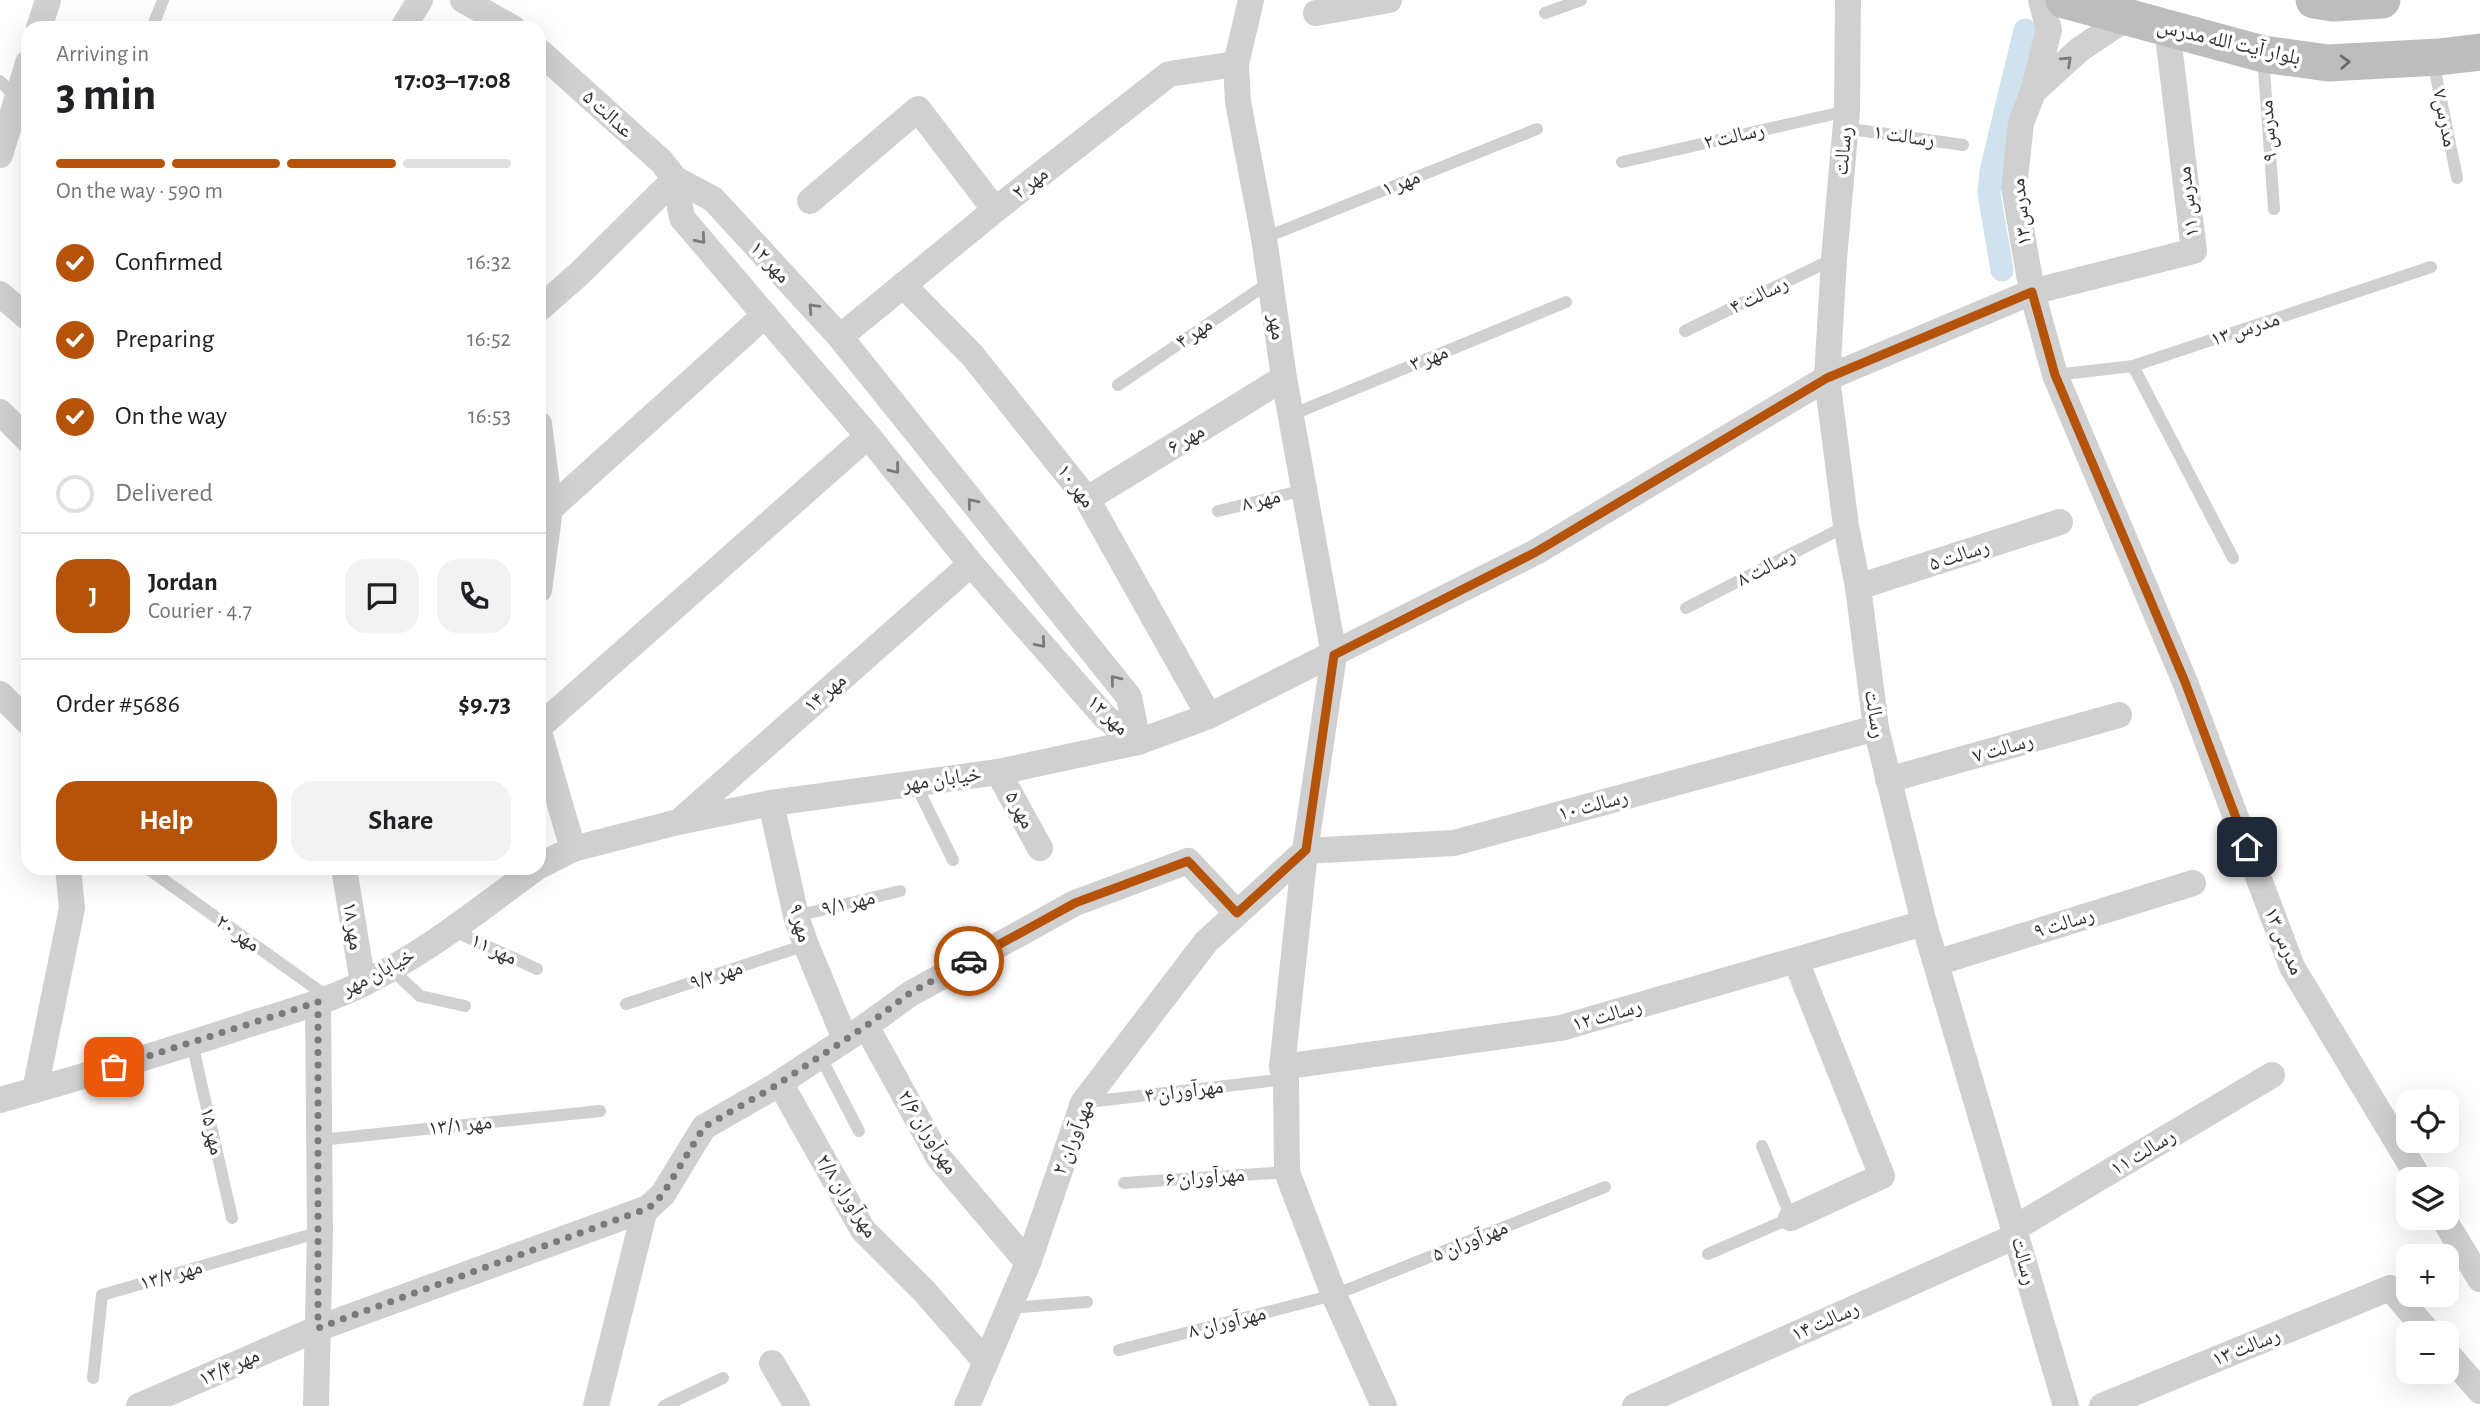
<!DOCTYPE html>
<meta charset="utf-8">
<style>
:root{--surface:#fff;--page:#f2f2f2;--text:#202124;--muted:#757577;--line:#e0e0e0;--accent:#b45309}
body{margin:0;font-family:"Alegreya Sans","Noto Naskh Arabic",sans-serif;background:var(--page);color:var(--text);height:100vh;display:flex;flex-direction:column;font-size:26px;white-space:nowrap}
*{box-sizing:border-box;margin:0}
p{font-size:23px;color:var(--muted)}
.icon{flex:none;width:38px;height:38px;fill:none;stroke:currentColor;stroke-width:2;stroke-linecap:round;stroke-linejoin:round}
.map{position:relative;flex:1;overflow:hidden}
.side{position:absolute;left:21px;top:21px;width:525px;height:854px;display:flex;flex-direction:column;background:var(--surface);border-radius:21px;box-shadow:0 7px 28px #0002}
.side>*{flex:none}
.fabs{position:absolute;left:2396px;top:1090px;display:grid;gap:14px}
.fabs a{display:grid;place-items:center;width:63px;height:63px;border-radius:14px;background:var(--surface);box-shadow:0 7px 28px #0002;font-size:35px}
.pin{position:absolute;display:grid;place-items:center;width:60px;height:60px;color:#fff;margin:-30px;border-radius:14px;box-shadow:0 4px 10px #0006}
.courier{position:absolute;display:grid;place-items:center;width:70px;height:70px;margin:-35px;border:5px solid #b45309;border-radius:50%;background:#fff;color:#222;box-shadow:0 2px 9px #0007}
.head em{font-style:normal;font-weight:700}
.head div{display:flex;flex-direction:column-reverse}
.head{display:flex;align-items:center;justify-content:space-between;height:119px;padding:0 35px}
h1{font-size:46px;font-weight:700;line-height:52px}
.bar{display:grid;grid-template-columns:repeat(4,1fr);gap:10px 7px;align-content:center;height:84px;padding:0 35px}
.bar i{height:9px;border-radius:5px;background:var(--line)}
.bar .on{background:var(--accent)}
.bar p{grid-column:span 4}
.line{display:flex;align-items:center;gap:18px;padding:0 35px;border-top:2px solid var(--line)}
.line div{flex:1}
.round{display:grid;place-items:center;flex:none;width:74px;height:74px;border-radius:21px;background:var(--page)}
ol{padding:0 35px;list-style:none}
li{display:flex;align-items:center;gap:21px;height:77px}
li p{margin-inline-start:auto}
li .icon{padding:7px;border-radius:50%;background:var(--accent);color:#fff;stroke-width:4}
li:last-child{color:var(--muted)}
li i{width:38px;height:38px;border:4px solid var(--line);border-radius:50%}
.cta{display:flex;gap:14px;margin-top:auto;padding:14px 35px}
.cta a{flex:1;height:80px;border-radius:21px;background:var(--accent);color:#fff;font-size:28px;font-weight:700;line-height:80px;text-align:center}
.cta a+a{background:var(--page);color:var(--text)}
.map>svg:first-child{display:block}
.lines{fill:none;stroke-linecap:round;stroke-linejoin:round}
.canal{stroke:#cfe2ee;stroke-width:23}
.lane{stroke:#d0d0d0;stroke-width:12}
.street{stroke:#d0d0d0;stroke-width:26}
.secondary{stroke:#bdbdbd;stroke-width:37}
.oneway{stroke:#7a7a7a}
.oneway2{stroke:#6a6a6a}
.done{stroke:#7a7a7a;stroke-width:7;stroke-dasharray:0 12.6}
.route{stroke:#b45309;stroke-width:9}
.labels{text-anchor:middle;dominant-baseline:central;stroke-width:7;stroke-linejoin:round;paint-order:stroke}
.street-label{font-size:21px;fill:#333;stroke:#fff}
</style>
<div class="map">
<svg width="2480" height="1406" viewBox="0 0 2480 1406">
<rect width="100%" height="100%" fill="#fff"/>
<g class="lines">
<polyline class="canal" points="2002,270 1989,194 1991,171 2025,30"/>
<g class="lane">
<polyline points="1545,13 1581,0"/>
<polyline points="152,28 163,0"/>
<polyline points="2263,56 2274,209"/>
<polyline points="2433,61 2457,178"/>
<polyline points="0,81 17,98"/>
<polyline points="1844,128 1963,145"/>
<polyline points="1622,162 1847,111"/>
<polyline points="1264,238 1537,129"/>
<polyline points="1685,331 1833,259"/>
<polyline points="2133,366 2233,558"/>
<polyline points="2055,375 2133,366 2431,267"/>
<polyline points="1118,385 1270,282"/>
<polyline points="1291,415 1566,302"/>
<polyline points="1218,511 1304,490"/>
<polyline points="1686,608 1846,526"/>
<polyline points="915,783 953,860"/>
<polyline points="147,868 329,998"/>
<polyline points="796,916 900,891"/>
<polyline points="452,930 537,969"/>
<polyline points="391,969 420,996 465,1006"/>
<polyline points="626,1004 806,945"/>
<polyline points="192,1043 232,1218"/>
<polyline points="820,1056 859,1131"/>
<polyline points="1088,1102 1286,1079"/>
<polyline points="320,1140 600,1111"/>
<polyline points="1124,1183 1287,1172"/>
<polyline points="1708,1254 1791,1218 1762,1146"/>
<polyline points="1009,1308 1087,1302"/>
<polyline points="1119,1350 1334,1295 1605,1187"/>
<polyline points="93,1378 102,1295 320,1232"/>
<polyline points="664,1406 723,1378"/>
</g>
<g class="street">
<polyline points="463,0 513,28"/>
<polyline points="1251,0 1236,64 1238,102 1264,238 1284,378 1334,655 1305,851 1282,1067 1286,1079 1287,1172 1334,1295 1384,1406"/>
<polyline points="1848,0 1847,111 1834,259 1827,378 1846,526 1858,587 1876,728 1924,923 2066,1406"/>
<polyline points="2041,0 2049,30 2033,92 2079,50 2128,17"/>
<polyline points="1316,13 1389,0"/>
<polyline points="39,28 48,0"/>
<polyline points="403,28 420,0"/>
<polyline points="539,51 662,162 675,179 713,199 840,337 1129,697 1138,742"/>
<polyline points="2033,92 2021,123 2014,187 2032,292 2055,375 2185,682 2292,967 2420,1180"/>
<polyline points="0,155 28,63"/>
<polyline points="675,179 682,218 868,436 971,564 1105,717 1138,742"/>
<polyline points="810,201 918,109 995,210"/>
<polyline points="903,285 972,355 1087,499 1209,716"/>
<polyline points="0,294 28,318"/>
<polyline points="539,309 580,273 675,179"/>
<polyline points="840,337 995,210 1169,74 1236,64"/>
<polyline points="0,412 28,440"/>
<polyline points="539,424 550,509 539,590"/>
<polyline points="1087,499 1284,378"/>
<polyline points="550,509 765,315"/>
<polyline points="1858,587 2060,522"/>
<polyline points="0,694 28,722"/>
<polyline points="539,727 868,436"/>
<polyline points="539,732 573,849"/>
<polyline points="998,772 1040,848"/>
<polyline points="1888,780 2119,715"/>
<polyline points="771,803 796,916 806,945 845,1039"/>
<polyline points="681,820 971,564"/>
<polyline points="539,866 573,849 678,822 771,803 998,772 1138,742 1209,716 1536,552 1827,378 2032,292 2194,251 2167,28"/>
<polyline points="344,868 363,984"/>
<polyline points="1936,963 2193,883"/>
<polyline points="866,1026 939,1158 1028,1263"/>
<polyline points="1282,1067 1561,1028 1924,923"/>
<polyline points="780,1083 863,1230 924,1291 985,1361"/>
<polyline points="35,1090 72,908 68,868"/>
<path d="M0,1100C82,1077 163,1053 244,1026C284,1013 326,1002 364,983C426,953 481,908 536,868"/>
<polyline points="1791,1218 1882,1176 1796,961"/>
<polyline points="2443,1218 2480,1279"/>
<polyline points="2015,1228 2272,1075"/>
<polyline points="2446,1352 2480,1391"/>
<polyline points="772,1363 797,1406"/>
<polyline points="139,1406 319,1328 648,1208 663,1194 704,1127 772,1088 866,1026 910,994 1075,903 1188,861 1237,913"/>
<polyline points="316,1406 320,1232 318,1002"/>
<polyline points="596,1406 645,1209"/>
<polyline points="967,1406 1028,1263 1083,1103 1206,942 1305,851 1454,843 1876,728"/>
<polyline points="1635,1406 2016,1236"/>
<polyline points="2102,1406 2390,1288 2430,1334"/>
</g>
<g class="secondary">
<polyline points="2064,0 2263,54 2328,63 2439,57 2480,52"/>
<polyline points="2314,0 2333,3 2382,0"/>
</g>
</g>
<defs><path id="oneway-chevron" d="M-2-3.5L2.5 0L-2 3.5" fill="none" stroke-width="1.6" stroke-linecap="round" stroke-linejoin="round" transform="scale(1.75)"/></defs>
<g class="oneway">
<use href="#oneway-chevron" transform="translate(2067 61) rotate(-43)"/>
<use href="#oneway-chevron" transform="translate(701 239) rotate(49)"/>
<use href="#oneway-chevron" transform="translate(813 308) rotate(-133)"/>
<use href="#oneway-chevron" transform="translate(895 469) rotate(51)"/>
<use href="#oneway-chevron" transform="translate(972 503) rotate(-129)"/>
<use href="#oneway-chevron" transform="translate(1041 643) rotate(49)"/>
<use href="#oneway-chevron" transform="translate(1115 680) rotate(-129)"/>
</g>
<use class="oneway2" href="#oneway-chevron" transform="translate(2345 62) rotate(-3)"/>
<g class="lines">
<polyline class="done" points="114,1067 318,1002 318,1328 649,1208 663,1194 704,1127 772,1088 866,1026 910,993 969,961"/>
<polyline class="route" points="969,961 1075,903 1188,861 1237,913 1306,850 1334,655 1536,552 1827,378 2032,292 2055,375 2185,682 2247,847"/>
</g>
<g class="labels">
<g class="street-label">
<text transform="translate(2229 42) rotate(13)">بلوار آیت الله مدرس</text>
<text transform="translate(608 114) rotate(42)">عدالت ۵</text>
<text transform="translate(2445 118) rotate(79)">مدرس۷</text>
<text transform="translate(2268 131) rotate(-94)">مدرس ۹</text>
<text transform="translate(1734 136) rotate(-13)">رسالت ۲</text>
<text transform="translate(1904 136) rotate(8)">رسالت ۱</text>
<text transform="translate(1843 151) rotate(-85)">رسالت</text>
<text transform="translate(1030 183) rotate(-38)">مهر ۲</text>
<text transform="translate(1401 183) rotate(-22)">مهر ۱</text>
<text transform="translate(2188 202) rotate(-97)">مدرس ۱۱</text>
<text transform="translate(2021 212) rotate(-96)">مدرس۱۳</text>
<text transform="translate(770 262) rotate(47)">مهر ۱۲</text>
<text transform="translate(1759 295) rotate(-26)">رسالت ۴</text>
<text transform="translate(1277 327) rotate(82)">مهر</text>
<text transform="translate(2245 329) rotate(-18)">مدرس ۱۳</text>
<text transform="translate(1194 333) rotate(-34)">مهر ۴</text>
<text transform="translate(1429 358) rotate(-22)">مهر ۳</text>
<text transform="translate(1186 439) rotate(-31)">مهر ۶</text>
<text transform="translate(1076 486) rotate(53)">مهر ۱۰</text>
<text transform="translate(1261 500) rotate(-14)">مهر ۸</text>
<text transform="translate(1959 555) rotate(-18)">رسالت ۵</text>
<text transform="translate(1766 567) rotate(-27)">رسالت ۸</text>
<text transform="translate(825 693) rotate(-41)">مهر ۱۴</text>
<text transform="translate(1875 714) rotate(81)">رسالت</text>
<text transform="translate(1108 715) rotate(43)">مهر ۱۲</text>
<text transform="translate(2003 748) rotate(-16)">رسالت ۷</text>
<text transform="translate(942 779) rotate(-8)">خیابان مهر</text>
<text transform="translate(1593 805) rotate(-15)">رسالت ۱۰</text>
<text transform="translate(1020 810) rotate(61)">مهر ۵</text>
<text transform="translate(848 903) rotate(-13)">مهر ۹/۱</text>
<text transform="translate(800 923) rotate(74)">مهر ۹</text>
<text transform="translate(2064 923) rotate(-17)">رسالت ۹</text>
<text transform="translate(353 926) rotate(81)">مهر ۱۸</text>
<text transform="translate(238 933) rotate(35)">مهر ۲۰</text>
<text transform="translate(2284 941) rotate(67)">مدرس ۱۳</text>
<text transform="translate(494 949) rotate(25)">مهر ۱۱</text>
<text transform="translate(378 972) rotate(-28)">خیابان مهر</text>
<text transform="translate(716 975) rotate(-18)">مهر ۹/۲</text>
<text transform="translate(1607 1015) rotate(-16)">رسالت ۱۲</text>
<text transform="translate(1184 1091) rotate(-7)">مهرآوران ۴</text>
<text transform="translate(460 1125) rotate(-6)">مهر ۱۳/۱</text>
<text transform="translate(212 1131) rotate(77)">مهر ۱۵</text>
<text transform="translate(928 1132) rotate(58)">مهرآوران ۲/۶</text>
<text transform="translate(1073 1137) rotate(-68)">مهرآوران ۲</text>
<text transform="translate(2143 1152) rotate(-31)">رسالت ۱۱</text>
<text transform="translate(1205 1177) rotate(-4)">مهرآوران ۶</text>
<text transform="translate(847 1196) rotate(57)">مهرآوران ۲/۸</text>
<text transform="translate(1470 1241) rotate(-22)">مهرآوران ۵</text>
<text transform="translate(2024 1261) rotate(75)">رسالت</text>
<text transform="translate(171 1275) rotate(-16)">مهر ۱۳/۲</text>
<text transform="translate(1825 1321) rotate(-24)">رسالت ۱۴</text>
<text transform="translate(1227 1322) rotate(-14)">مهرآوران ۸</text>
<text transform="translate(2246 1347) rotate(-22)">رسالت ۱۳</text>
<text transform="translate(229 1367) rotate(-24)">مهر ۱۳/۴</text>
</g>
</g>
</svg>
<div class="fabs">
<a><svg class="icon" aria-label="locate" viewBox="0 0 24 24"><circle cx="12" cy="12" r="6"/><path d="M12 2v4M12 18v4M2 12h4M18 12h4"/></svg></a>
<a><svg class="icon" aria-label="layers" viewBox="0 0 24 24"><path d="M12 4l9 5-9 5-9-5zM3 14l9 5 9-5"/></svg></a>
<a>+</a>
<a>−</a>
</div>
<div class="pin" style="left:114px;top:1067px;background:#ea580c"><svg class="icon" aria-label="bag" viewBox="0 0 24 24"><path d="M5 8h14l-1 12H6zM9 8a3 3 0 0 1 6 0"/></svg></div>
<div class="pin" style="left:2247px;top:847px;background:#1f2937"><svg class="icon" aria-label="home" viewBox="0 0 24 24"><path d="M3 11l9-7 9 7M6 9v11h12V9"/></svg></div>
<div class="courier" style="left:969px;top:961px"><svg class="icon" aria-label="car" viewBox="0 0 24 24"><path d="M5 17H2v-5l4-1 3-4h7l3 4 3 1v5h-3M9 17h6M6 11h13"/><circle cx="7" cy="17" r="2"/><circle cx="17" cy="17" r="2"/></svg></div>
<section class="side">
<div class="head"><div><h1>3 min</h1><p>Arriving in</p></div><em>17:03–17:08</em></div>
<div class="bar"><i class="on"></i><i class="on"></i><i class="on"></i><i></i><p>On the way · 590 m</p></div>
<ol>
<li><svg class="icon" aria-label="check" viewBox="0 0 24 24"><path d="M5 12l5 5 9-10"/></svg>Confirmed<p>16:32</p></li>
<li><svg class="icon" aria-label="check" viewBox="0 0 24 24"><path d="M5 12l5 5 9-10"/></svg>Preparing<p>16:52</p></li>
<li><svg class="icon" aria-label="check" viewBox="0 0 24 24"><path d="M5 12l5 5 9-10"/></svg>On the way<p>16:53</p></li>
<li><i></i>Delivered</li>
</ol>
<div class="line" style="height:126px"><b class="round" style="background:var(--accent);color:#fff">J</b><div><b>Jordan</b><p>Courier · 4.7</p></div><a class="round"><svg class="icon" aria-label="chat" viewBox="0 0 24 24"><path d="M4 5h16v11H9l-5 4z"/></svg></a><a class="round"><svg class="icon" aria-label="phone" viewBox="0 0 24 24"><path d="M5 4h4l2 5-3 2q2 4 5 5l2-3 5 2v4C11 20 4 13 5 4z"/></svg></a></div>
<div class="line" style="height:91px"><div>Order #5686</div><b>$9.73</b></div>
<div class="cta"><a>Help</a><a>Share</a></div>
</section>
</div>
